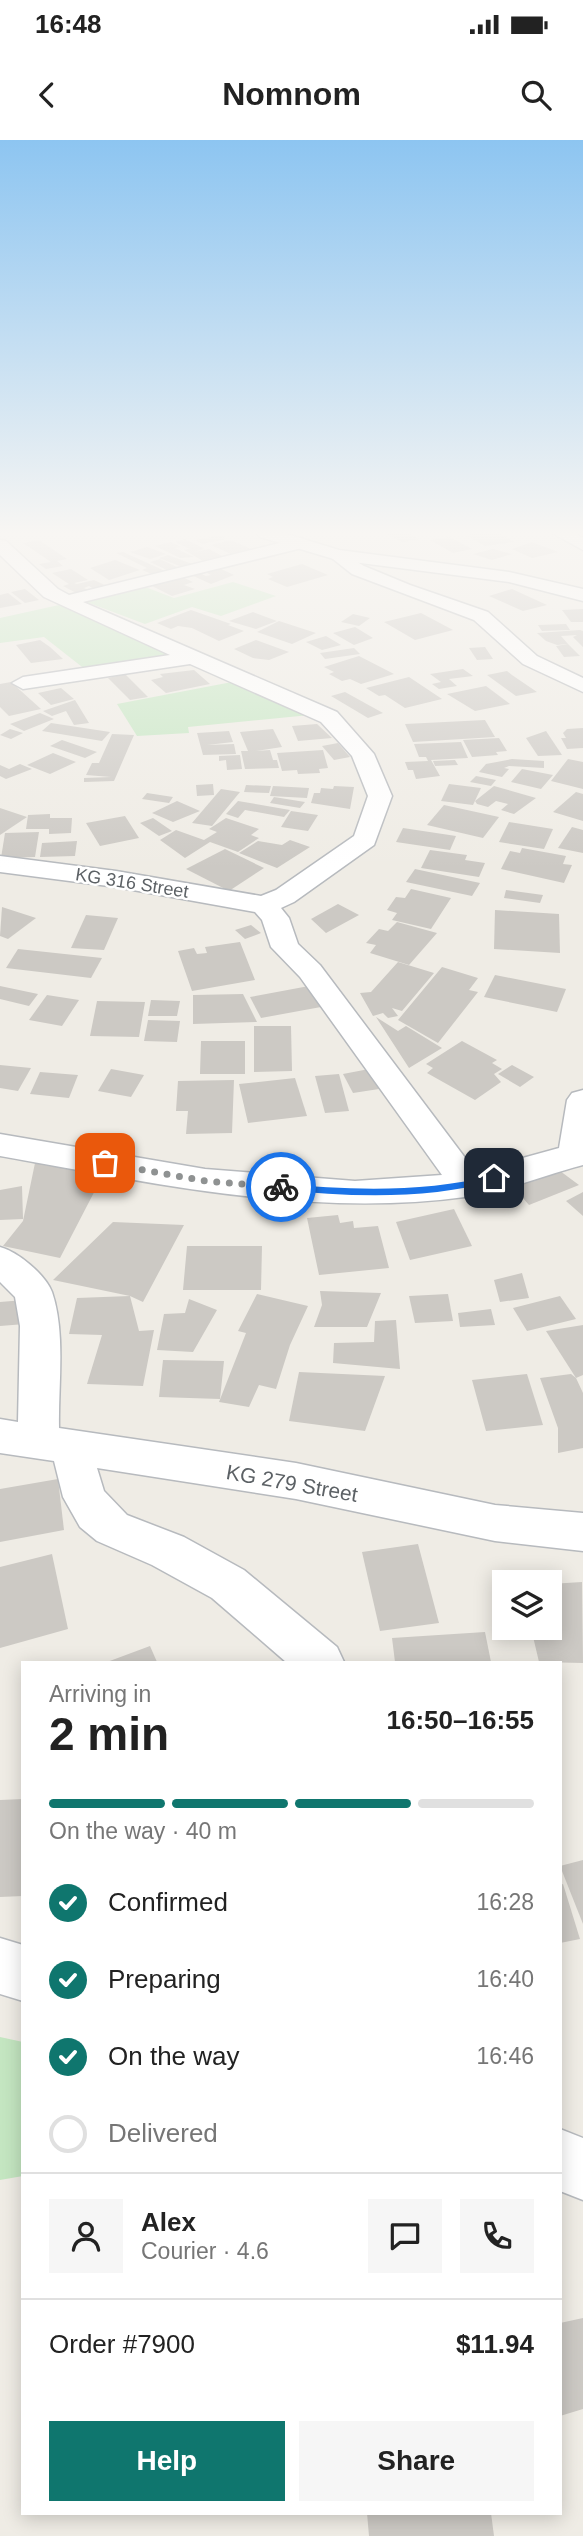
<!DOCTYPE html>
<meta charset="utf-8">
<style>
:root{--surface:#fff;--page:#f6f6f6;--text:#222;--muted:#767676;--line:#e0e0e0;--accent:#0f766e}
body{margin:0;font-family:Helvetica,sans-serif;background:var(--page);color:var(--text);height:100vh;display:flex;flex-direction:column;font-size:26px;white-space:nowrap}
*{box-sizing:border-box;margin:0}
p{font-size:23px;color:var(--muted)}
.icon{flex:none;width:38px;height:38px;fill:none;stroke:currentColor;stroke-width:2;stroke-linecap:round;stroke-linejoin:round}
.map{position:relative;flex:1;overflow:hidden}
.sheet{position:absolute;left:21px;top:1521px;width:541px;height:854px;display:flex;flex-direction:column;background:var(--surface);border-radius:0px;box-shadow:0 4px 18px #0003}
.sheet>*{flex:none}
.fabs{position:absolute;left:492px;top:1430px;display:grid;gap:14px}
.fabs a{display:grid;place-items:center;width:70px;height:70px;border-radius:0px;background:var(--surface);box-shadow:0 4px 18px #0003;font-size:35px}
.pin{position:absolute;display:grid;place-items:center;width:60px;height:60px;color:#fff;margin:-30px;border-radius:14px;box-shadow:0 4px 10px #0006}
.courier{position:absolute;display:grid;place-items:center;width:70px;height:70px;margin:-35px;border:5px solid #1a73e8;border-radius:50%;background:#fff;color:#222;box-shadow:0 2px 9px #0007}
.overview em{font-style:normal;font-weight:700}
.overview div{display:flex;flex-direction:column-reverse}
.overview{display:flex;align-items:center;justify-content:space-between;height:119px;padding:0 28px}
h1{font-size:46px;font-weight:700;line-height:52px}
.bar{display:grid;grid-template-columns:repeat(4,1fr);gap:10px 7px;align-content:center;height:84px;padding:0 28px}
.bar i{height:9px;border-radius:5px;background:var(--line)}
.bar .current{background:var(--accent)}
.bar p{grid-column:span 4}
.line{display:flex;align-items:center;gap:18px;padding:0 28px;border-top:2px solid var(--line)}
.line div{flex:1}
.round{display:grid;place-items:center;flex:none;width:74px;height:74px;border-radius:0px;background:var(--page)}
ol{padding:0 28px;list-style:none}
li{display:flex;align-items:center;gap:21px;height:77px}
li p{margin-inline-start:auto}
li .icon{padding:7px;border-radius:50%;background:var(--accent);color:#fff;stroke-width:4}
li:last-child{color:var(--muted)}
li i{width:38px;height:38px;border:4px solid var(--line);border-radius:50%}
.cta{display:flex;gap:14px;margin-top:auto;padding:14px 28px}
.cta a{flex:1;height:80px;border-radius:0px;background:var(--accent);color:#fff;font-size:28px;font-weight:700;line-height:80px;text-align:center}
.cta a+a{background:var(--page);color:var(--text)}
.status{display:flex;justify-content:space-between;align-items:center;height:49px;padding:0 35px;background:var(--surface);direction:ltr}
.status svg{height:19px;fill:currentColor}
header{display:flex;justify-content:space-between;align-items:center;height:91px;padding:0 28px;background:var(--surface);font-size:32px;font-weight:700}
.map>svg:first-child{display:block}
.green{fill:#c4e6c1}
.building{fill:#ccc9c4}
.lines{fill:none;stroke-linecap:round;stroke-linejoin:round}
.minor-casing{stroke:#b7babe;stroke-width:3}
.tertiary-casing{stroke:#b7babe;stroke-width:3}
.secondary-casing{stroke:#b6babe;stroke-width:3}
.minor{fill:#fff;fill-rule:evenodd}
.tertiary{fill:#fff;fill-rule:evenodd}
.secondary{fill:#fff;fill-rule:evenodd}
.route{fill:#1a73e8}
.done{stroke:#8f9292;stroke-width:7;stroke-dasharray:0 12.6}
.labels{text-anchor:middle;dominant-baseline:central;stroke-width:5;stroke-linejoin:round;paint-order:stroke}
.far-street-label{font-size:18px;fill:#5c6165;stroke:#fff}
.street-label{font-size:21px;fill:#5c6165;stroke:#fff}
</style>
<div class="status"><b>16:48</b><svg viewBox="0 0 49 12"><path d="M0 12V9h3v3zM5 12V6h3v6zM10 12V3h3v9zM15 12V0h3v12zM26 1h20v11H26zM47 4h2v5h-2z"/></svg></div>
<header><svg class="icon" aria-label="back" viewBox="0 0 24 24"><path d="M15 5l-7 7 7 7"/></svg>Nomnom<svg class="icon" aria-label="search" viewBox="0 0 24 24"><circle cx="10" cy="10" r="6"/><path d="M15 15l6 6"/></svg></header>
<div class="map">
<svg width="583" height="2396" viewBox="0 0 583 2396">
<rect width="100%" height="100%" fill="#efece5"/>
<g class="green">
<polygon points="233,442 276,456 221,476 192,467 145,484 84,461 140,445 174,458"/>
<polygon points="59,465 182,516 86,530 44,497 0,503 0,478"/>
<polygon points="232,542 310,575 188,587 189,593 137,596 117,564"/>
<polygon points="0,1897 23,1902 23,2036 0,2040"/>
</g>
<g class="building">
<polygon points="385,393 409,393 420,399 402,402"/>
<polygon points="478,393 499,393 514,402 485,406 466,395"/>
<polygon points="220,395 227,399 202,404 196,400"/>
<polygon points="450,397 472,409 453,413 430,400"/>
<polygon points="185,399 205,409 194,412 209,409 222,416 203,421 184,410 190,409 175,402"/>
<polygon points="39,400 67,419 57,421 63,426 46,429 39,424 51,422 23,403"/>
<polygon points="231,400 251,409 231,414 211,405"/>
<polygon points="171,402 181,407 175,408 194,417 180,418 155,406"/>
<polygon points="532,402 558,412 532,418 512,409"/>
<polygon points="147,407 166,414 150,419 130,412"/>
<polygon points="493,409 512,414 492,420 473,414"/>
<polygon points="123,412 152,425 169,433 157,436 142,430 147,428 116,413"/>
<polygon points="168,415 195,425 185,428 159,418"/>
<polygon points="160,419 179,428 169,431 150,422"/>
<polygon points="115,420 140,430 109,440 90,428"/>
<polygon points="302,424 328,435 287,447 268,439 273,437 267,434"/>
<polygon points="217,427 234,435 211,444 189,434 197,432 206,436 211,435 203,431"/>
<polygon points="71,429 88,440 74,443 77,444 94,440 111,448 99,452 89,446 84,448 92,452 80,455 63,446 69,444 52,433"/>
<polygon points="182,437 193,442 184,445 195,449 172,456 150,445"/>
<polygon points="25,449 39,460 25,463 11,452"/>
<polygon points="512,449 547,465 523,471 489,456"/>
<polygon points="8,453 22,464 0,468 0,455"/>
<polygon points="583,469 583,482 571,482 562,470"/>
<polygon points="191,470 231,484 228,485 244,491 219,501 192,488 178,486 171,489 157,483"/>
<polygon points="253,472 277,481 256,489 229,481"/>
<polygon points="421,473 453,490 415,500 384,482"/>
<polygon points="353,474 370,478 359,486 341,482"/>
<polygon points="279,481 316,493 292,504 257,492"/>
<polygon points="566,484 570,490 542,491 538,485"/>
<polygon points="355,487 373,498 354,505 333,493"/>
<polygon points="580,490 583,491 583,507 573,497 577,495 561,496 568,504 557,505 546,501 537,493"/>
<polygon points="326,496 341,505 322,510 306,502"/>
<polygon points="40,500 50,507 63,519 31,523 16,505"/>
<polygon points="256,500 289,512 269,520 253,518 234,509"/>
<polygon points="568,504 580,516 564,517 556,506"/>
<polygon points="485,507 493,519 477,520 469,508"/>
<polygon points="354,508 360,514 325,519 320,513"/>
<polygon points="359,516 394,534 361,544 350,539 342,541 329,534 334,532 324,527"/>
<polygon points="463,529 473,536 449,539 457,546 439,549 432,544 441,542 430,534"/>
<polygon points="194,530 210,544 166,553 151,540 163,537 160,534"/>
<polygon points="507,531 512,535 537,552 516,556 487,535"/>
<polygon points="125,534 148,557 130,560 108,538"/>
<polygon points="409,537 442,559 405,568 385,555 379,556 366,548"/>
<polygon points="11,542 41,569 9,576 0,567 0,544"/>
<polygon points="486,546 510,564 475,571 447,554"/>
<polygon points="61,548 74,559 51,565 38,553"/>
<polygon points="345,552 383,573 368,578 331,556"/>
<polygon points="75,560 89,583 74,585 66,571 52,576 43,571"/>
<polygon points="40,573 54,579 24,591 10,584"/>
<polygon points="485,580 495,597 413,602 405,584"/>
<polygon points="51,583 110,592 102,601 42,591"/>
<polygon points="317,584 332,598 298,601 292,586"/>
<polygon points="583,588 583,608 567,609 561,598 566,598 563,593 567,589"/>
<polygon points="10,589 23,593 11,599 0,595"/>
<polygon points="273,589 282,607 256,611 270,610 273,620 277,620 279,628 245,629 241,611 248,611 240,592"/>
<polygon points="229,591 233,602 207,605 234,604 236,614 203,615 197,593"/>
<polygon points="546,591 562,615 538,616 526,598"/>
<polygon points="112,594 134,595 114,641 84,642 84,638 111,637 86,635 92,623 99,623"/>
<polygon points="499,598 507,611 496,612 498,615 472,617 463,600"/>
<polygon points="62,600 97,612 85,618 50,606"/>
<polygon points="461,602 468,618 431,620 440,636 416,639 413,630 408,630 405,622 428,621 426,617 419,617 414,604"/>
<polygon points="338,603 350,617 334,620 322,606"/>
<polygon points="323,610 328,628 319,629 320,633 298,634 297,630 282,631 277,613"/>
<polygon points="53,613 76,622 50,634 27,625"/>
<polygon points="240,615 242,629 227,630 226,620 219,621 219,616"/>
<polygon points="512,619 544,621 544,628 509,626 504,628 509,629 502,637 479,632 486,624"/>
<polygon points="568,619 583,622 583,649 551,641"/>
<polygon points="455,620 458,625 435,626 433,621"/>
<polygon points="20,624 32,629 6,639 0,636 0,625 9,629"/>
<polygon points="522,629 553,635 541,649 511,642"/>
<polygon points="476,636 496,640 491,646 470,642"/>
<polygon points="213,644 214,655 197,656 196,645"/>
<polygon points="449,644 481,648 473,665 441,661"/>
<polygon points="246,645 271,646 269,653 244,652"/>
<polygon points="273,646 309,648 307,658 270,656"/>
<polygon points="334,646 354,647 350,669 311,663 314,653 320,653 321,648 333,649"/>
<polygon points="494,646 536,658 514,674 501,670 508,664 496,661 488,667 477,664 475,661"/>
<polygon points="221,649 240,652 212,686 192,683"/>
<polygon points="576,652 583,654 583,681 553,672"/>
<polygon points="147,653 173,657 169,663 142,659"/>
<polygon points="274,657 305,662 300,668 270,663"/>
<polygon points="177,661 200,671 173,682 152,673"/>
<polygon points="238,661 290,670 284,677 245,670 238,678 226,674"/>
<polygon points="444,665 499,677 483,698 427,685"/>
<polygon points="0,668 27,677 0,695"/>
<polygon points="291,671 318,675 308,691 281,687"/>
<polygon points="50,674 50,678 72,678 71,693 49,694 49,689 26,689 28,675"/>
<polygon points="125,676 139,698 100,706 86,683"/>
<polygon points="153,678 172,691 159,696 140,683"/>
<polygon points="226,678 259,689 251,695 259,698 238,712 210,702 185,718 160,700 176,690 204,700 217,692 209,689"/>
<polygon points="509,682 553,689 544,709 499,702"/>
<polygon points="572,687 583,690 583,713 558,708"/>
<polygon points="403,688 456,696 450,710 396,702"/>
<polygon points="39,692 35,717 1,718 5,693"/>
<polygon points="290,700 310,707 277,728 239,713 258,701 282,705"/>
<polygon points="77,701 75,716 40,717 42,703"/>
<polygon points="522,708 566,716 563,724 572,725 564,743 501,729 510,711 520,713"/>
<polygon points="225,709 264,728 229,751 186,729"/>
<polygon points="430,710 467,715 465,720 485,723 479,737 421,728"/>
<polygon points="415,729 480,743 472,756 406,742"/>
<polygon points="411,749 451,758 431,789 392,780 397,773 387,770 396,757 405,758"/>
<polygon points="506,750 543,755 540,763 504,758"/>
<polygon points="338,764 359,775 326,793 311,779"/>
<polygon points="2,767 36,778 8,799 0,796"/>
<polygon points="495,770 559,774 560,813 494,809"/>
<polygon points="86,775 118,778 104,810 71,808"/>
<polygon points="397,782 437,793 409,825 370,813 376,805 366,803 379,789 388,791"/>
<polygon points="251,785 261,793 245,799 235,790"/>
<polygon points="240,802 255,840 192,851 178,811 194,808 197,814 207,813 205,807"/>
<polygon points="18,809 102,818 91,838 6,828"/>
<polygon points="398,822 434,833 402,871 392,868 398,876 388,878 383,873 373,876 360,853 371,852"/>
<polygon points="442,827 478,838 469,850 478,852 438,903 398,880"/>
<polygon points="495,835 566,849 557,872 484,857"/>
<polygon points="0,846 38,854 29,866 0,859"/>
<polygon points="309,846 321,867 261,878 250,857"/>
<polygon points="243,854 257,882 193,884 193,855"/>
<polygon points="47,855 79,860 62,886 29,880"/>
<polygon points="151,860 180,861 177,876 148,876"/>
<polygon points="97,861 145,862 139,897 90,896"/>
<polygon points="376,877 398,891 406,886 442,908 409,928"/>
<polygon points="148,880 180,881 177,902 144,901"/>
<polygon points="254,886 291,886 292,931 254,932"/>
<polygon points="201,901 245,901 245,934 200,934"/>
<polygon points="462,901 497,920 492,923 502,929 494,934 501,942 475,960 427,933 433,928 426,924"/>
<polygon points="0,925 31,928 18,951 0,948"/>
<polygon points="512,925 534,937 520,947 498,934"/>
<polygon points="111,929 144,935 131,957 98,951"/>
<polygon points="369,929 379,949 353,953 343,934"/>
<polygon points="40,932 78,935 69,958 30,954"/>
<polygon points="339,934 349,971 325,973 315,936"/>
<polygon points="295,938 307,976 248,983 239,944"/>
<polygon points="234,940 232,993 186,994 188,971 176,971 178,941"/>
<polygon points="35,1023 103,1035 60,1118 3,1106 23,1081"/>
<polygon points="556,1028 579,1045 529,1065 509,1042"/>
<polygon points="22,1046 23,1079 0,1080 0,1050"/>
<polygon points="583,1052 583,1076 566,1061"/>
<polygon points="454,1069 472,1106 410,1120 396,1082"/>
<polygon points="338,1075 340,1083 353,1081 354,1088 378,1086 389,1128 319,1135 307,1078"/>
<polygon points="113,1082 184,1085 143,1162 130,1156 139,1191 154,1190 143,1246 87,1244 102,1195 69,1194 77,1158 130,1156 53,1140"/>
<polygon points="187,1106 262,1106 261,1150 183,1150"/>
<polygon points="522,1133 529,1158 500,1162 494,1140"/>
<polygon points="320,1151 381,1153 367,1187 314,1187 322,1165"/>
<polygon points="257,1154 308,1166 290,1205 276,1249 259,1245 249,1267 219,1262 246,1193 238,1191"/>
<polygon points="448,1154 453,1181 415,1183 409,1156"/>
<polygon points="560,1156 576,1179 527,1191 513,1168"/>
<polygon points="189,1159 217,1170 193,1212 157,1210 164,1174 185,1173"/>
<polygon points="24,1160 25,1184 0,1186 0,1162"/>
<polygon points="491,1169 495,1185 460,1187 458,1173"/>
<polygon points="396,1180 400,1229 333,1223 334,1203 374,1202 375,1181"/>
<polygon points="583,1185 583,1235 576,1238 546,1191"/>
<polygon points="163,1220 224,1221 220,1259 159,1257"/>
<polygon points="299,1232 385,1236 365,1291 289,1281"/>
<polygon points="527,1234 543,1285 486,1291 472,1240"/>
<polygon points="571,1234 576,1238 583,1253 583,1308 558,1313 558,1288 540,1238"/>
<polygon points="58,1339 64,1390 0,1402 0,1349"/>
<polygon points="418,1404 439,1483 380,1491 362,1412"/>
<polygon points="52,1414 68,1489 0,1508 0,1427"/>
<polygon points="582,1442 583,1523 539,1522 531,1488 550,1488 550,1444"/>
<polygon points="485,1492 491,1522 395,1522 392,1498"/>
<polygon points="150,1506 157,1522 107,1522"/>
<polygon points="23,1659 23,1756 0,1757 0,1660"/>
<polygon points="583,1720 583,1784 560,1726"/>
<polygon points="563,1744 580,1799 560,1803 560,1745"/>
<polygon points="583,2178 583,2269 560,2276 560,2183"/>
<polygon points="367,2373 491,2373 494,2396 369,2396"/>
</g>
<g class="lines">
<defs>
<g id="minor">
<polygon points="552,393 574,393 583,398 583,410"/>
<path d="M296,399L305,404L302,408L83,462L337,572L374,614L392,656L374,705L294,762L281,768L289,778L298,804L320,825L475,1031L559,1008L567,960L572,953L583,950V1025C545,1035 504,1052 465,1057C309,1078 153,1043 0,1016V994L205,1029L355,1041L442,1035L300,837L271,807L262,780L255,772L116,747L0,732V716L116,731L261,756L276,750L354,696L368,656L352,616L321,582L190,524L23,549L12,543L23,537L170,515L44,457L0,415V400L6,401L58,449L69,455Z"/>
<polygon points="337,410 364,426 410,445 488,472 537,516 583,538 583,552 523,524 474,480 352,434 328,415"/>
<path d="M0,1107C18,1112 45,1134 52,1152C66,1193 58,1246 59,1288L296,1323L495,1365L583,1373V1411L495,1401L296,1359L97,1328L104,1351L127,1375L184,1397L244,1430L337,1507L344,1522H286L212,1458L152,1425L97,1401L80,1387L63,1357L54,1321L0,1313V1279L18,1282L20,1186L15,1157L0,1142Z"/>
</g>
<g id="tertiary">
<polygon points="0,1798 23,1805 23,1861 0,1854"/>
<polygon points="560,1989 583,1998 583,2060 560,2051"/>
</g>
<polygon id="secondary" points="257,393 284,393 339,410 509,432 583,449 583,461 509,442 337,420 260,397"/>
</defs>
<use href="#minor" class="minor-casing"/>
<use href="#tertiary" class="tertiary-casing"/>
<use href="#secondary" class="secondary-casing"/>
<use href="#minor" class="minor"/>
<use href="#tertiary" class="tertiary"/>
<use href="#secondary" class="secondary"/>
</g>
<linearGradient id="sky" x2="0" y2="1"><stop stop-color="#8dc5f1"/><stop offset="0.54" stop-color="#f8f6f3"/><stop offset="1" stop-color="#f8f6f3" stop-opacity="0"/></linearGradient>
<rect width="583" height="728" fill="url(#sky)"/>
<path class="route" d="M494,1035L499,1038L498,1040C428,1060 353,1057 281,1050L276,1047L281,1044C351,1050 425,1053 494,1035Z"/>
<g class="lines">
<polyline class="done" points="105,1023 205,1041 281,1047"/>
</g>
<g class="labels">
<g class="far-street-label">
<text transform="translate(132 743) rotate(9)">KG 316 Street</text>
</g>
<g class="street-label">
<text transform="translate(292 1343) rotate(10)">KG 279 Street</text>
</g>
</g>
</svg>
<div class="fabs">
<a><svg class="icon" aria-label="layers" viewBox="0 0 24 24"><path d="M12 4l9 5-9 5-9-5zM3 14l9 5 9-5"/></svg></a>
</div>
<div class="pin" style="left:105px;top:1023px;background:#ea580c"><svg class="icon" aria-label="bag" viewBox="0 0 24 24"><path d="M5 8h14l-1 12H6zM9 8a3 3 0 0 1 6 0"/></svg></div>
<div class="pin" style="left:494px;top:1038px;background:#1f2937"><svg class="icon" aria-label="home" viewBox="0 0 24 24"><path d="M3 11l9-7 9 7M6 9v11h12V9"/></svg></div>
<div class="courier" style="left:281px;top:1047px"><svg class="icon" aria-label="bike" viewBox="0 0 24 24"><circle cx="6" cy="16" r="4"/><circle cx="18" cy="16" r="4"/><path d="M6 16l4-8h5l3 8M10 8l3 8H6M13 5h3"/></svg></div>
<section class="sheet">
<div class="overview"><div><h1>2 min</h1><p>Arriving in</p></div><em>16:50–16:55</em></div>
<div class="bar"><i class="current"></i><i class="current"></i><i class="current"></i><i></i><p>On the way · 40 m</p></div>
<ol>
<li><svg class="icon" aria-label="check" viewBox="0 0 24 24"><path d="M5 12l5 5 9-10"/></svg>Confirmed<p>16:28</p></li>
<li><svg class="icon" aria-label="check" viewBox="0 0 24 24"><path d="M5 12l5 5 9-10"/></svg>Preparing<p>16:40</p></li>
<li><svg class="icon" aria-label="check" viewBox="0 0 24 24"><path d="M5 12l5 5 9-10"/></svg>On the way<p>16:46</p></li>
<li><i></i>Delivered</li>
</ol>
<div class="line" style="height:126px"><a class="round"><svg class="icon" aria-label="person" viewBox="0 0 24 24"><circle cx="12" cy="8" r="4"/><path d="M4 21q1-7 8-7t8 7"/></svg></a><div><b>Alex</b><p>Courier · 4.6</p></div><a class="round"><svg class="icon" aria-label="chat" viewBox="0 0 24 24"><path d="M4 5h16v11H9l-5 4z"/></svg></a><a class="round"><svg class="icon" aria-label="phone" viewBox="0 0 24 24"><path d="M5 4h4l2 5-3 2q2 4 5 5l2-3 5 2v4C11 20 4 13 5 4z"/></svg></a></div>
<div class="line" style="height:91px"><div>Order #7900</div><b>$11.94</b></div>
<div class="cta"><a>Help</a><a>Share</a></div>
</section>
</div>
